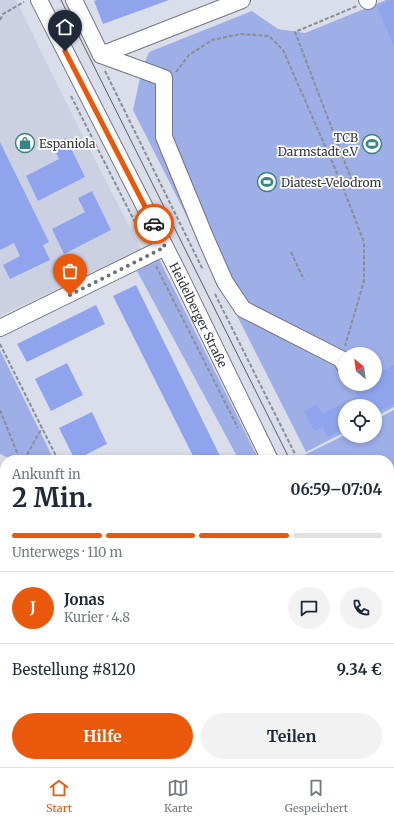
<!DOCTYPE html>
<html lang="de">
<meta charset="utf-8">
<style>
:root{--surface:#fff;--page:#f2f2f3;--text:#1f2937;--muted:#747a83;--line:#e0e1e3;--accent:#ea580c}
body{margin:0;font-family:Merriweather,serif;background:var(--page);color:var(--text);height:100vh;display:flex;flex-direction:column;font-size:15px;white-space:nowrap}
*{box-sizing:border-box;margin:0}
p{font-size:13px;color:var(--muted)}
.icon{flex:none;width:22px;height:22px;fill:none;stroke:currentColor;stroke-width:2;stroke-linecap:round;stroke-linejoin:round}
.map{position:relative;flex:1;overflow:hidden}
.panel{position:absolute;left:0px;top:455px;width:394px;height:312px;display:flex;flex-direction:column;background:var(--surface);border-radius:16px 16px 0 0;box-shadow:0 2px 6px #0003}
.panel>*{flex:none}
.needle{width:26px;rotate:331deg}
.tools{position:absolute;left:338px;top:347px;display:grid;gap:8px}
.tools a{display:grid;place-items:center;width:44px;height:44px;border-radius:50%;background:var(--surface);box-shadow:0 2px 6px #0003;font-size:20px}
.pin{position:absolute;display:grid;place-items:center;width:34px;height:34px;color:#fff;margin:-41px -17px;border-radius:50% 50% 50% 0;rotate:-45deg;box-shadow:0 0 4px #0007}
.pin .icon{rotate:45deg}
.courier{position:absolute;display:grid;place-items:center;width:40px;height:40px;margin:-20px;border:3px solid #ea580c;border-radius:50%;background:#fff;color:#222;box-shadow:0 1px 5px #0007}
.overview em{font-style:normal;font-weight:700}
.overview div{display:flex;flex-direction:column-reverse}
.overview{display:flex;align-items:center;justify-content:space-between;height:68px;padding:0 12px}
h1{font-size:26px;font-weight:700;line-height:30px}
.bar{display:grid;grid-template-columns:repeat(4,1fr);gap:6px 4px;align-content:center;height:48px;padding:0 12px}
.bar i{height:5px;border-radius:3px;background:var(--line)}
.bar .on{background:var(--accent)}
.bar p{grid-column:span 4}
.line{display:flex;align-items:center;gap:10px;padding:0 12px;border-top:1px solid var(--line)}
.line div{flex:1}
.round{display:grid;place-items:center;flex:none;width:42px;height:42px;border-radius:21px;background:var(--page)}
.primary-button{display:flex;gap:8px;margin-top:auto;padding:8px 12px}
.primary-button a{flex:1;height:46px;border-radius:24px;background:var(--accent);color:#fff;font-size:16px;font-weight:700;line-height:46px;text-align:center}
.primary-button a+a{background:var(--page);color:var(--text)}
.tab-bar{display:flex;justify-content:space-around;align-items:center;height:56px;border-top:1px solid var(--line);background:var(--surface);font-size:11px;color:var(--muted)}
.tab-bar a{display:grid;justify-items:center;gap:2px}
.tab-bar .on{color:var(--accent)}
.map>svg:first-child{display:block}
.built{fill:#cbd1e3}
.green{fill:#9eafe8;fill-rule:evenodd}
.building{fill:#8fa4ed}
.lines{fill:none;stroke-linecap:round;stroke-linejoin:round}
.minor-casing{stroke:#727580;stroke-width:18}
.path{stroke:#8b8d96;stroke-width:2;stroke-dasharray:4 2;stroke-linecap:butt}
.minor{stroke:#fff;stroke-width:16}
.tram{stroke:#5b5d64;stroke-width:1}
.done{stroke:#6f7178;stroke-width:4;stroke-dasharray:0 7.2}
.route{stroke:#ea580c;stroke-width:5}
.labels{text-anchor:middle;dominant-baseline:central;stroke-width:3.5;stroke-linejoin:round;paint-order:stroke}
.poi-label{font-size:12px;fill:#35363b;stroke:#fff;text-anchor:start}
.street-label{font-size:12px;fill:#35363b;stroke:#fff}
</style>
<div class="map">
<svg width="394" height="767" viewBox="0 0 394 767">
<rect width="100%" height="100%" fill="#dadeea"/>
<g class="built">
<polygon points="0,0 16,0 77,125 141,249 0,316"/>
<polygon points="389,755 394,767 206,767 204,762 389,762"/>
</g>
<g class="green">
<path d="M386,0H394V407L375,417V406H345V432L306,452L133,110L142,69L149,52L252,11L278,29L305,33ZM345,354H375V384H345Z"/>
<polygon points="159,259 259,460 239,460 137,271"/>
<polygon points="0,350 54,460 13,460 0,454"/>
<polygon points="394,410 394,494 389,497 389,460 302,460 300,457 345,435 375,436 375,420"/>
<polygon points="394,501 394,645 389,635 389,503"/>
<polygon points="389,719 394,729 394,765 389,755"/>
<polygon points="46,762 198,762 201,767 42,767"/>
</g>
<g class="building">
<polygon points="97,0 169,0 103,24 94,1"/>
<polygon points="392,0 394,0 394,47 377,6"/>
<polygon points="66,138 85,177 38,201 26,176 59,159 52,145"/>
<polygon points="0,142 49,242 43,245 50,260 10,279 3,265 20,256 14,243 0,250"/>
<polygon points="92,191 111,230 64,254 52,229 85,212 78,198"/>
<polygon points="136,285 222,460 195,460 113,296"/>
<polygon points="96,305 105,324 27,362 17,344"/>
<polygon points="67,363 83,395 51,411 35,379"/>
<polygon points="394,365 394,404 375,413 375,406 345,406 345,428 328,437 323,427 314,431 304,411 317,404 322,414 357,396 355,392 361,389 358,384 375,384 375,374"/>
<polygon points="92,412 107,444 75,460 59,428"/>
<polygon points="0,471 5,474 5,483 0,491"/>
<polygon points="5,595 5,624 0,627 0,598"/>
<polygon points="5,720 5,762 10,762 7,767 0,767 0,728"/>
<polygon points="252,762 288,762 278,767 247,767 246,765"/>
<polygon points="302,762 315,762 317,767 304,767"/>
<polygon points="328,762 361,762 364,767 319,767"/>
</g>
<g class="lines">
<defs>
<g id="minor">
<path id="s1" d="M39,0L179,274L270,460"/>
<polyline points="74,0 101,55"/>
<polyline points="367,0 368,1"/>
<polyline points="101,55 164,78 164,137 206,239 225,282 243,309 341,359 345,366"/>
<polyline points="101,55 242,0"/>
<polyline points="0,328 165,247"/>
<polyline points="0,585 2,584"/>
<polyline points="389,693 394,703"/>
</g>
</defs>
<use href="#minor" class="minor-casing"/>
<g class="path">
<polyline points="0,20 3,14 24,2"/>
<polyline points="105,71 203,270"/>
<polyline points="176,72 189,55 212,40 240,34 269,36 283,50 340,180 364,242 364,281 345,346"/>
<polyline points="71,96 145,242"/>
<polyline points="352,181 295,32 357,6"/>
<polyline points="291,252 304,280"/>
<polyline points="156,266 238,428"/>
<polyline points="215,294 298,460"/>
<polyline points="0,344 58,460"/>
<polyline points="0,410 20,460"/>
<polyline points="24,460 42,428"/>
<polyline points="389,501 394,498"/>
<polyline points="389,521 394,522"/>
<polyline points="389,640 394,652"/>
<polyline points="389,732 394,743"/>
<polyline points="189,762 191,767"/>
<polyline points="201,762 203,767"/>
<polyline points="37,767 40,762"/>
<polyline points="156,767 157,762"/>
</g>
<use href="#minor" class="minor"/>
<g class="tram">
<polyline points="61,0 290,460"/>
<polyline points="389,658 394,668"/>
<polyline points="389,670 394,680"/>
</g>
</g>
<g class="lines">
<polyline class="done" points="70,295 165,247 154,224"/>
<polyline class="route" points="65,51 154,224"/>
</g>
<defs>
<symbol id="shop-ring" viewBox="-11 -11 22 22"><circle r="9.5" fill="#fff" stroke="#3b8486" stroke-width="1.5"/><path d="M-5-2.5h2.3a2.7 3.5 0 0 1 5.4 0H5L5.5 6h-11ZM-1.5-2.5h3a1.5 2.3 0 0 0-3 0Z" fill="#3b8486"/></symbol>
<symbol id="stadium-ring" viewBox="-11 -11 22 22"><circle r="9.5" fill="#fff" stroke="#3b8486" stroke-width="1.5"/><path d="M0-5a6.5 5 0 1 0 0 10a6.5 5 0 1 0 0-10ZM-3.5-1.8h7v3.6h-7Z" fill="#3b8486"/></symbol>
</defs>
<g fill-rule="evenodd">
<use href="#shop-ring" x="14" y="132" width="22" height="22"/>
<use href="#stadium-ring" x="361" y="133" width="22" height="22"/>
<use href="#stadium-ring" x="256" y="171" width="22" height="22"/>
</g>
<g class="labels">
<g class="poi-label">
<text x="358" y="137" text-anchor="end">TCB<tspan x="358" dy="14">Darmstadt e.V</tspan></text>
<text x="39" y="143">Espaniola</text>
<text x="281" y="182">Diatest-Velodrom</text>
</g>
<g class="street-label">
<text stroke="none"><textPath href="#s1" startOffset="353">Heidelberger Straße</textPath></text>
</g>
</g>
</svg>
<div class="tools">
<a><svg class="needle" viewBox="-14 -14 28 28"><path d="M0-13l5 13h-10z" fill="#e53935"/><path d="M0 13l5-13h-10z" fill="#747a83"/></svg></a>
<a><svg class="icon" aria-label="locate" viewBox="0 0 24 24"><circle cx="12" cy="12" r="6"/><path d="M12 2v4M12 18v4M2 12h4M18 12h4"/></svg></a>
</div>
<div class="pin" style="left:70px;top:295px;background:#ea580c"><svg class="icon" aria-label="bag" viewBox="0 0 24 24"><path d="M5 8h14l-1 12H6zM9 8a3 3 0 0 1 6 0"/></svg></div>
<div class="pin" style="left:65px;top:51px;background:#1f2937"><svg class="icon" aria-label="home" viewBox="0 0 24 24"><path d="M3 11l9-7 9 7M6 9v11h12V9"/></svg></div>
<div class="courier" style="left:154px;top:224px"><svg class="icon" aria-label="car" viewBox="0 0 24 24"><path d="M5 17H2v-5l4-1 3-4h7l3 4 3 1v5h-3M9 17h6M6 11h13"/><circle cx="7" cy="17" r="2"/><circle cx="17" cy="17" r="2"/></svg></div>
<section class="panel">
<div class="overview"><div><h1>2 Min.</h1><p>Ankunft in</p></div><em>06:59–07:04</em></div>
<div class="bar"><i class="on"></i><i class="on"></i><i class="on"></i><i></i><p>Unterwegs · 110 m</p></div>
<div class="line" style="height:72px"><b class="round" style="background:var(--accent);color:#fff">J</b><div><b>Jonas</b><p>Kurier · 4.8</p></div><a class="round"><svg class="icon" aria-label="chat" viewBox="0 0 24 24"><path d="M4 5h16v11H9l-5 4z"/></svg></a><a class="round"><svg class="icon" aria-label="phone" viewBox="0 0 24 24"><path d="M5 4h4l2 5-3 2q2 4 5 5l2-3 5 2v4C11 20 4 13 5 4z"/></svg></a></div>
<div class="line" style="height:52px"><div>Bestellung #8120</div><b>9.34 €</b></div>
<div class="primary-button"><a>Hilfe</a><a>Teilen</a></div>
</section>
</div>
<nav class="tab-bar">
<a class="on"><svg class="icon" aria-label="home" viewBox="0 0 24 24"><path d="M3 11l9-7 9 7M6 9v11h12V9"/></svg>Start</a>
<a><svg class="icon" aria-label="map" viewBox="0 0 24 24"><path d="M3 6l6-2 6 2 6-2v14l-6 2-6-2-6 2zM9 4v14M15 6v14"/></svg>Karte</a>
<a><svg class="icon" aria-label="saved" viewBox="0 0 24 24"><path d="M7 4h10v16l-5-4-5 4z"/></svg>Gespeichert</a>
</nav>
